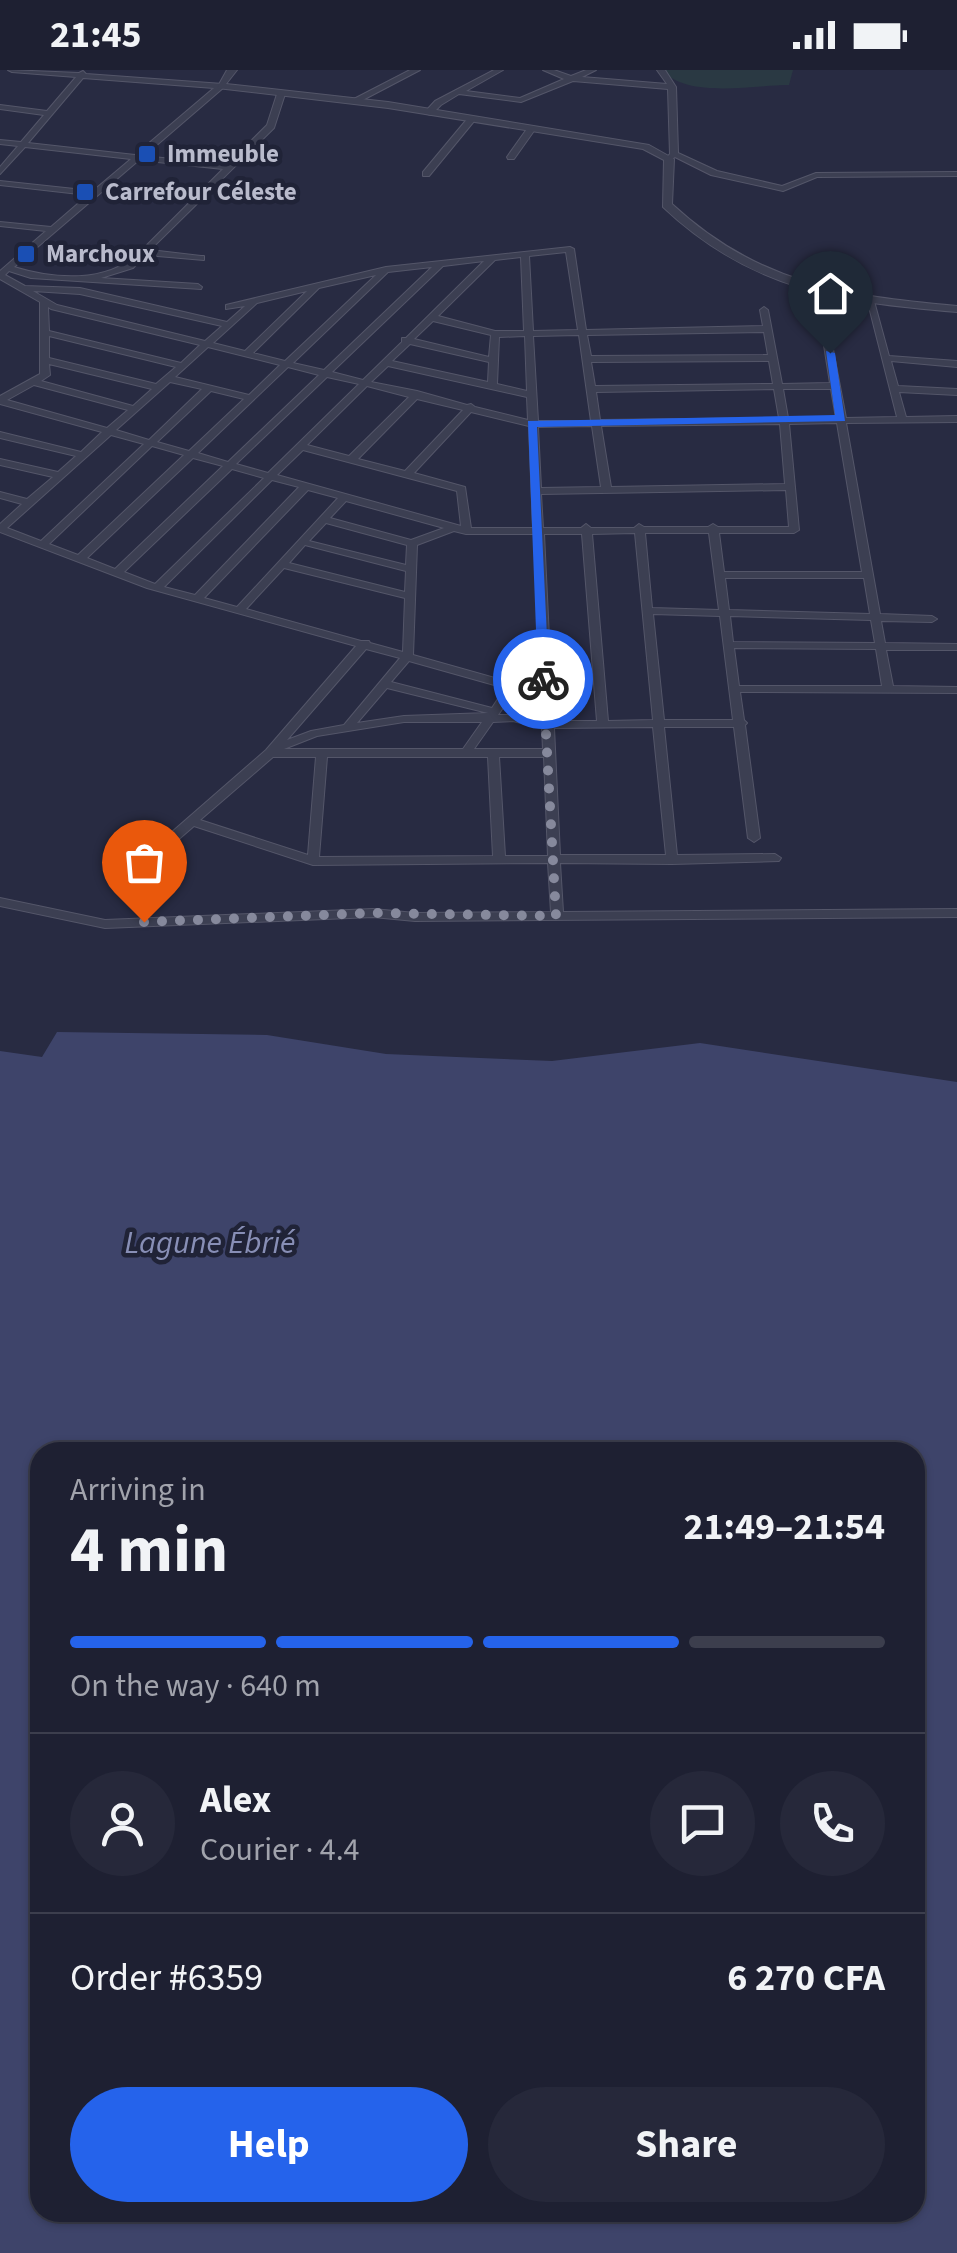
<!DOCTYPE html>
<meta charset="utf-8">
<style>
:root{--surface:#1e2032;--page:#26283a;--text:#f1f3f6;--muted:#a1a3ac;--line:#3c3e4d;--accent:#2563eb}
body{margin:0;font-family:"Source Sans 3",sans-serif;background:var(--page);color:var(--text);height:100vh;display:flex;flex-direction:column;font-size:38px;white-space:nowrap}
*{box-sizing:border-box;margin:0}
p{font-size:32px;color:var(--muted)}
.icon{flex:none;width:55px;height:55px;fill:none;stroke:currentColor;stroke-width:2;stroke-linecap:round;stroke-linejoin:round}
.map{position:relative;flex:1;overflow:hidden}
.side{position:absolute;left:30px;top:1372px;width:895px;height:780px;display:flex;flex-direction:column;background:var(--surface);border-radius:30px;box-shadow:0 2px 8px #0004,0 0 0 2px var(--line)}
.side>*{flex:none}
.pin{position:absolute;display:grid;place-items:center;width:85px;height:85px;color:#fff;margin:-102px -42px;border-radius:50% 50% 50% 0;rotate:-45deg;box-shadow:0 0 10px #0007}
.pin .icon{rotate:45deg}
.courier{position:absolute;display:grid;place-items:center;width:100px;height:100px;margin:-50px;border:8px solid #2563eb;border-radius:50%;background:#fff;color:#222;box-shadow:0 2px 12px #0007}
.overview em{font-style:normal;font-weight:700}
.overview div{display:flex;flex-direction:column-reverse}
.overview{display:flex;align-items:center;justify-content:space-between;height:170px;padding:0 40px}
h1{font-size:65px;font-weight:700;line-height:75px}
.bar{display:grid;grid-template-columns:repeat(4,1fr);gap:15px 10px;align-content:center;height:120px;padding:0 40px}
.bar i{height:12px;border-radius:8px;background:var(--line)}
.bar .on{background:var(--accent)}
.bar p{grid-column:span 4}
.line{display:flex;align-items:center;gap:25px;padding:0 40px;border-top:2px solid var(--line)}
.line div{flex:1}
.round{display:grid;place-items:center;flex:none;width:105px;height:105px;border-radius:52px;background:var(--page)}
.primary-button{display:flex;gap:20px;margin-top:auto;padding:20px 40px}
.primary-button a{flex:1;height:115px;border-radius:60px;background:var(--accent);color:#fff;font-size:40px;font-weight:700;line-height:115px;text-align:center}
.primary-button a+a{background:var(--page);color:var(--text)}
.status{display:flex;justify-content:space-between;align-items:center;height:70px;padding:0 50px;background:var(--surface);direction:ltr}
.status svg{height:28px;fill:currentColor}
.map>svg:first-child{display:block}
.green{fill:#2a3943}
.water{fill:#3e446a;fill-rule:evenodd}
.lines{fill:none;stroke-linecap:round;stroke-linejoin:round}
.minor-casing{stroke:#545669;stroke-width:2}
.tertiary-casing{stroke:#545669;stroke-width:2}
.minor{fill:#3c3f52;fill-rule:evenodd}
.tertiary{fill:#3c3f52;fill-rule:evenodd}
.route{fill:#2563eb}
.done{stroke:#86899c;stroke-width:10;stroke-dasharray:0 18}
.transit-dot{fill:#1a4fb4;stroke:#202337;stroke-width:4}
.labels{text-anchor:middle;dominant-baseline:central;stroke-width:9;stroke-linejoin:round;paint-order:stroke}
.far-poi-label{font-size:25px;font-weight:bold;fill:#b9bbcc;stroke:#202337;text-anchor:start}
.water-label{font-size:32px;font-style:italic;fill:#888fb6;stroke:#202337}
</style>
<div class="status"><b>21:45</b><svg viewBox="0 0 49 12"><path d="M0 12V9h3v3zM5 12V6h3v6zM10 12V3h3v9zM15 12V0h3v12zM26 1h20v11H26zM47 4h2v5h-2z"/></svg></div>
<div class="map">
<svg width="957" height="2183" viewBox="0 0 957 2183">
<rect width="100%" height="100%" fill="#282b42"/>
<path class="green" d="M662,0H793L789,15C753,15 687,29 662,0Z"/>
<path class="water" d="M57,962L267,965L386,984L552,991L700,973L957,1012V2183H0V981L42,987ZM40,1382H915V2142H40Z"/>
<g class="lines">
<defs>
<g id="minor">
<path d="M8,0L79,3L83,1L86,4L223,14V18L144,86L227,95L267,55L277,24L281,22L285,24L274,58L150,180L201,186H204V190L146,185L133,198L101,208L198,214L202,217L201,219L31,208L9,201L5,205L25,216L80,218L227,252L245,236L226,239V235L386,197L570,177L574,179L586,260L763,256L760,240L764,237L768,240L782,314L830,313L820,250L827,248L846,348L897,347L867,229L874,231L889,286L957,291V297L891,291L898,316L957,319V325L899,322L906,347L957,346V352L846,353L880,544L932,546L937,549L932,552L881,551L885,573L957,574V580H886L893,616L957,617V623L740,622L744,650L747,653L745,655L760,768L754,772L748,768L734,657H664L677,785L775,784L781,788L779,791L672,794L560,793L563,842L957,839V847L415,851L373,847L105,858L0,836V828L105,850L373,839L415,843L551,842L548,793L313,795L194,756L165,781H157L155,778L157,775L266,680L356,576L147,518L0,462V454L22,434L0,428V422L27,429L53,407L0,395V389L58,402L76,386L0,368V362L81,382L102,362L0,334V326L40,304V232L0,209V201L46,161L0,156V152L51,157L88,125L0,115V111L93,121L131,89L25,77L0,104V97L18,76L0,74V70L21,72L44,45L0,39V35L47,41L76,7L12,2ZM83,8L214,18L135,85L28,73ZM139,90L223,99L142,180H138V183C107,214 53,209 14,197ZM566,182L578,260L533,261L529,186ZM521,187L524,261H495L438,246L495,190ZM484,191L406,268H402V272L363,310L332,302L443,196ZM432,197L324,300L293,293L388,202ZM376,205L285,291L253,283L319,218ZM33,221L80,224L222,256L205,271L57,235ZM307,221L245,281L213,273L257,233ZM48,237L51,239L200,275L181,293L49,261ZM433,251L491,265L489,287L414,269ZM764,262L768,285L591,286L587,265ZM579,265L591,351H538L533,266ZM49,266L176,297L156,314L49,288ZM525,266L527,321L497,314L499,267ZM410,274L489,292L488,312L392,291ZM208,277L280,295L249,325L175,307ZM769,291L773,314L595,316L591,292ZM49,294L152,319L133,336L41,311L50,305ZM388,296L527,327L528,350L475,337L471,334L467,335L417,321L371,312ZM288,297L319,305L228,392L198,383ZM327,307L359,314L268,403L236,394ZM170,312L202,319L149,370L116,360ZM34,315L128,340L107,358L7,330ZM367,316L409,327L349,386L307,375ZM774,319L779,348L600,350L596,322ZM783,319H831L836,348H788ZM211,321L244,329L189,381L157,372ZM417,329L463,340L405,401L358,389ZM471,342L529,356L533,458H471L465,417L414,403ZM837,353L862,502H724L719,463H794L799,460L789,354ZM780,354L785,414L611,417L601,356ZM592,356L601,417L541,418L538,357ZM111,365L144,374L41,471L7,458ZM152,376L184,385L78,485L49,474ZM303,380L457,421L461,456L277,405ZM193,388L223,396L115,499L87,488ZM232,399L264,408L155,514L124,502ZM272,410L299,417L195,525L164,517ZM308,420L338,428L237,537L204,528ZM786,420L789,457H718L713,454L708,457H644L639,454L634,458H591L586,454L581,458H543L541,424ZM346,431L444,458L411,470L330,448ZM326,453L407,475L406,495L309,471ZM454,461L466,464H534L541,621L413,585L417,475ZM635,463L653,650L608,651L592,464ZM645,463H709L719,540L652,538ZM544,464H582L597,651H553ZM305,475L406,501L405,522L289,493ZM284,498L405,528L403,582L370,573L369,571H361L246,539ZM725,508H864L870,544L729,540ZM653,544L720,546L733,650H664ZM730,546L871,550L875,573L733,572ZM734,578L876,579L882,616H739ZM366,579L400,588L344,655L311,661L287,670ZM409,591L505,618L492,638L391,612ZM387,618L488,643L404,646L357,653ZM515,620L541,628L542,651L513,645H498ZM513,651L542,658L543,679H474L493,652ZM404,652H482L463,679H284L317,666ZM653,657L666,785H560L554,658ZM273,687H316L308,785L200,750ZM327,687H488L493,786L319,787ZM499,687H544L548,786H505Z"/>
<polygon points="410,0 420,0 357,33 350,31"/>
<polygon points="494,0 503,0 466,21 520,28 564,9 543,0 554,0 571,6 586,0 596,0 582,7 667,14 657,0 665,0 676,17 678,83 717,101 782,116 816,103 957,102 957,106 817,107 783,121 711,105 675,87 669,91 665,89 670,84 668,19 573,11 521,32 459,24 441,35 431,45 424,43 435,31"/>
<polygon points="468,48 475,50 429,106 423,106 423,102"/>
<polygon points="529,56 536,58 514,89 508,89 507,87"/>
</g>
<path id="tertiary" d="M227,0H237L226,14L388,32L649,75L674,89L672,134C758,214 845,226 957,236V242C840,232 752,221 663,137L664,90L643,79L388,38L217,18Z"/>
</defs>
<use href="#minor" class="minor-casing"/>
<use href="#tertiary" class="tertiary-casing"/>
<use href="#minor" class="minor"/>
<use href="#tertiary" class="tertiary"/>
</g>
<polygon class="route" points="826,281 835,283 845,351 537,357 549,609 538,612 528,351 835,345"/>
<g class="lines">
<polyline class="done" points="144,852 373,843 556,846 543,609"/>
</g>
<g class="transit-dot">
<rect x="137" y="74" width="20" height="20" rx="5"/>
<rect x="75" y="112" width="20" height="20" rx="5"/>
<rect x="16" y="174" width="20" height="20" rx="5"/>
</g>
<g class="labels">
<g class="far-poi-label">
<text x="167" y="84">Immeuble</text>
<text x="105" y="122">Carrefour Céleste</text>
<text x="46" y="184">Marchoux</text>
</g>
<g class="water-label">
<text x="210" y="1173">Lagune Ébrié</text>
</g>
</g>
</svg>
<div class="pin" style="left:144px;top:852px;background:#ea580c"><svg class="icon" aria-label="bag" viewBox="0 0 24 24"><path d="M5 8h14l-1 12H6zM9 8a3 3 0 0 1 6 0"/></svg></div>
<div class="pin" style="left:830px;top:283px;background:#1f2937"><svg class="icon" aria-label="home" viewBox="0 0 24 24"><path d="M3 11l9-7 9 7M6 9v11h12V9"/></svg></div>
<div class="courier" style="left:543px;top:609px"><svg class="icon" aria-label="bike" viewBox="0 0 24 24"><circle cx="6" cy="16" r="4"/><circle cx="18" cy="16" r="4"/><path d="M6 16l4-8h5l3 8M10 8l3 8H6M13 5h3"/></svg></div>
<section class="side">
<div class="overview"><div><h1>4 min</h1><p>Arriving in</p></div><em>21:49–21:54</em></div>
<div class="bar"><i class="on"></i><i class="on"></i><i class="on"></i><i></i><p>On the way · 640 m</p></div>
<div class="line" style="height:180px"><a class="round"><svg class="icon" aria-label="person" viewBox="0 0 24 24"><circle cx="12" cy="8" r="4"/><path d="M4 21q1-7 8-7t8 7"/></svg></a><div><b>Alex</b><p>Courier · 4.4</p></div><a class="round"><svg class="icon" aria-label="chat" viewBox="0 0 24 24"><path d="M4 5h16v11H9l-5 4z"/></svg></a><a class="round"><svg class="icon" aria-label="phone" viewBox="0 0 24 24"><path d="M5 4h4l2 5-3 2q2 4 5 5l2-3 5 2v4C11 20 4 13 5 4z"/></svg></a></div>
<div class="line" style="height:130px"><div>Order #6359</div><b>6 270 CFA</b></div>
<div class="primary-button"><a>Help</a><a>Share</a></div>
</section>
</div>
